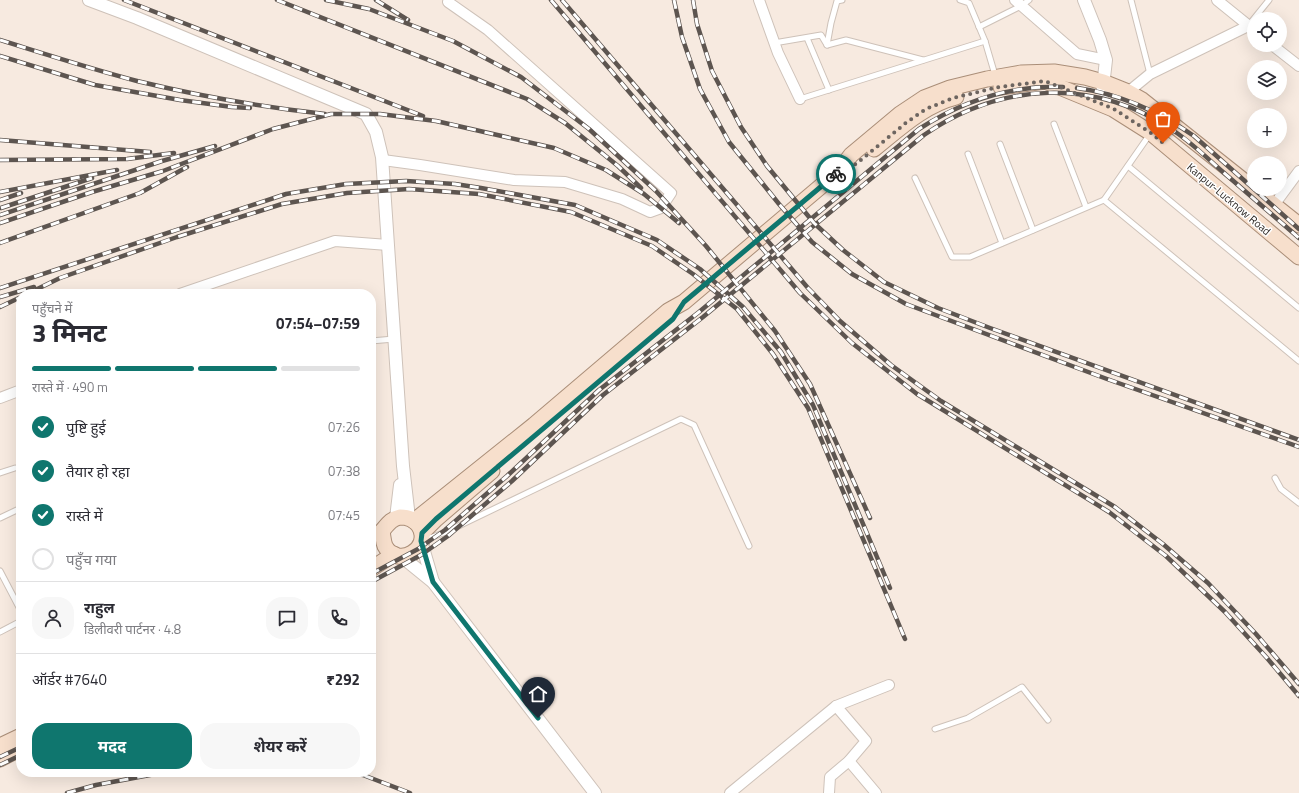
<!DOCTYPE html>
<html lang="hi">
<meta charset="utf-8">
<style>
:root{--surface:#fff;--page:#f7f7f7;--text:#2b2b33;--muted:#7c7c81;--line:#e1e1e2;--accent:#0f766e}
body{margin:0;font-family:"Titillium Web","Noto Sans Devanagari",sans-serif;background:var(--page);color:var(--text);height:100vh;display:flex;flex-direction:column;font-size:15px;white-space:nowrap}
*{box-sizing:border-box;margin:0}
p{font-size:13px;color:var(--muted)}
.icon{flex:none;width:22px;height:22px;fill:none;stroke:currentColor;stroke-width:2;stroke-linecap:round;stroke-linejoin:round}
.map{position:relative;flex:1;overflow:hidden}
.panel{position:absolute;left:16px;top:289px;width:360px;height:488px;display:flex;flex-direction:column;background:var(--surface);border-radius:16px;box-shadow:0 4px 16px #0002}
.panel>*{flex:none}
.tools{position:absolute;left:1247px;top:12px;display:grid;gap:8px}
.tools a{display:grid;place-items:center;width:40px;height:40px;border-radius:50%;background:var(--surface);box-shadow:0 4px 16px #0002;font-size:20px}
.pin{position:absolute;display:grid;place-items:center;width:34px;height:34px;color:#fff;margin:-41px -17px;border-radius:50% 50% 50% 0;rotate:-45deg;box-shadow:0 0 4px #0007}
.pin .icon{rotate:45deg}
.courier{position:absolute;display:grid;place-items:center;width:40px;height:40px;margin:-20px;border:3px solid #0f766e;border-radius:50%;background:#fff;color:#222;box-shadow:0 1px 5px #0007}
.headline em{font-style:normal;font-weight:700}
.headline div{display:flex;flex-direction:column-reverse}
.headline{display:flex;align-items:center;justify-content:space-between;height:68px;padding:0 16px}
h1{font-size:26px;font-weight:700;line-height:30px}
.bar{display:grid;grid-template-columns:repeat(4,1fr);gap:6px 4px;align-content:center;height:48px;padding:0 16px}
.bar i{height:5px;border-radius:3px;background:var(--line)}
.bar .selected{background:var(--accent)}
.bar p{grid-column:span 4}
.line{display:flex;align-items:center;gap:10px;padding:0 16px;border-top:1px solid var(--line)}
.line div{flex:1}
.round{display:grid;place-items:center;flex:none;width:42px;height:42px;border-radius:16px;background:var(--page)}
ol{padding:0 16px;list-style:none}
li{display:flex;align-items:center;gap:12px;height:44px}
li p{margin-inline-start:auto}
li .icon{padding:4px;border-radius:50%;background:var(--accent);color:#fff;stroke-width:4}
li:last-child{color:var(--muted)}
li i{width:22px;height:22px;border:2px solid var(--line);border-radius:50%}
.button{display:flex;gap:8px;margin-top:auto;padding:8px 16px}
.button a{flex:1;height:46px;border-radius:16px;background:var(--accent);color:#fff;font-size:16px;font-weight:700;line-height:46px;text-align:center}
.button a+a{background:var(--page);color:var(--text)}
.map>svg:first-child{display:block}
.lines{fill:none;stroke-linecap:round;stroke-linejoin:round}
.service-casing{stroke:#cec2b9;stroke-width:7}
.minor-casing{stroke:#cec2b9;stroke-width:12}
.tertiary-casing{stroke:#cec2b9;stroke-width:14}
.primary-casing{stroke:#aa8e78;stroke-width:17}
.service{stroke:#fff;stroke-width:5}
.minor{stroke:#fff;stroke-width:10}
.tertiary{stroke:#fff;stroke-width:12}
.primary{stroke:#f7dfcc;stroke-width:15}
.rail-casing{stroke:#5d5550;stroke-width:4.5}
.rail{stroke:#fff;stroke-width:3;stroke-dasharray:9;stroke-linecap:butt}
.done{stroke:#6d6560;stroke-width:4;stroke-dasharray:0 7.2}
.route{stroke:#0f766e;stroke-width:5}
.labels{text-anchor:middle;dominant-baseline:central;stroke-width:3;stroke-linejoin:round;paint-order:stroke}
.street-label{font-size:11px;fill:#231e1b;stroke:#fff}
</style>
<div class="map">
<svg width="1299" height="793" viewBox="0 0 1299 793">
<rect width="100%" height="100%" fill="#f7eae0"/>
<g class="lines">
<defs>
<g id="service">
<polyline points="960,0 969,3 985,41 995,75"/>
<polyline points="1131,0 1150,74"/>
<polyline points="1248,26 1269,0"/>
<polyline points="979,27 1021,6 1029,0"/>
<polyline points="807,38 829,90"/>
<polyline points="774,43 821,35 827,45 846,40 923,60"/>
<polyline points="827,45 831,23 837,1 842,0"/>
<polyline points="800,99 985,41"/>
<polyline points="1054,124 1086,207"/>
<polyline points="1000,144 1033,230"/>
<polyline points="968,154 1002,243"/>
<polyline points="1128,166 1299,308"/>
<polyline points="915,178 952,257 970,257 1104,200 1150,134"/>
<polyline points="1104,200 1299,361"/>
<polyline points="371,341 394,339"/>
<polyline points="0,473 15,468"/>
<polyline points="1275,478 1281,489 1299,503"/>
<polyline points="0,518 21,508"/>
<polyline points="371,528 381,530"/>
<polyline points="424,540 446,532 681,419 694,425 749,546"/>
<polyline points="0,571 21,611"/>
<polyline points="0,632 21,621"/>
<polyline points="935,729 968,718 1022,687 1048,720"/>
</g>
<g id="minor">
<polyline points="759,0 778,53 800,99"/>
<polyline points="1015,0 1077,54 1106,60"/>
<polyline points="1217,0 1254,30"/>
<polyline points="1272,45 1299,66"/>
<polyline points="1128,92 1150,74 1248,26"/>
<polyline points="383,160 420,165 514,180 565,182 622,199 650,212 661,208 671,193 488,30 448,2"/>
<polyline points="1274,205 1299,171"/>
<polyline points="180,294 335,241 388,245"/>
<polyline points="0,398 21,390"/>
<polyline points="849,761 876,793"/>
<polyline points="730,793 836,706 889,685"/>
<polyline points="829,793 830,777 849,761 866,741 836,706"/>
</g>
<g id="tertiary">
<polyline points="89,0 137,18 366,114 376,132 382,157 403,466 409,518"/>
<polyline points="1084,0 1100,40 1106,60 1101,104"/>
<polyline points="396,518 400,485"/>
<polyline points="421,541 433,582"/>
<polyline points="401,556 433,582 595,793"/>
</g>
<g id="primary">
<polyline points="1001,87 1045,81 1113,109 1151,133 1299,257"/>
<path d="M874,149C899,129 924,105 956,97"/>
<polyline points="1254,189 1299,225"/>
<path d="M400,517C408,517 415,520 419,526C433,549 397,569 385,546C383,541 383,536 382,531C388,524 391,519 400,517Z"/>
<polyline points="414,521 534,425 668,311 684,302 839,171 851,155 900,114 924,98 950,88 987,79 1021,73 1054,72 1085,77 1103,82 1128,92 1142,100 1254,189"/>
<polyline points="422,533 436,519 492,471"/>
<polyline points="371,569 394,554"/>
<polyline points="0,746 21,736"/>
<polyline points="0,759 21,748"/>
</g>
</defs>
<use href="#service" class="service-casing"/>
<use href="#minor" class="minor-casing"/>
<use href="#tertiary" class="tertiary-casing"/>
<use href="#primary" class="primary-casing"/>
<use href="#service" class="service"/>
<use href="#minor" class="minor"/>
<use href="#tertiary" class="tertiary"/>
<use href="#primary" class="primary"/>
<defs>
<g id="rail">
<polyline points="124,0 423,116"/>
<polyline points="277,0 527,99 565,123 618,166 641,188"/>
<polyline points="326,0 369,9 453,41 521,77 589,129 656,191 706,246 775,331 810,384 870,518"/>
<polyline points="376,0 408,20"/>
<polyline points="551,0 800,293 852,343 917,394 1109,512 1166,556 1225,612 1267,658 1299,696"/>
<polyline points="562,0 808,288 840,321 891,365 941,401 1115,507 1163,544 1208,583 1256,634 1299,684"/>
<polyline points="674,0 682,37 700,89 729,142 779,204 812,242 852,274 906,304 1107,379 1299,447"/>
<polyline points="693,0 697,24 712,71 741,127 767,166 814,223 843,250 884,282 938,308 990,328 1299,440"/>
<path d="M0,40C45,54 91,69 137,81C199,96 262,107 325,114"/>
<polyline points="0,56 95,85 180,100 232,107 250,108"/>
<path d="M1077,88C1121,94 1158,111 1194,136L1299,229"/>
<polyline points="0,140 150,152"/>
<polyline points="0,160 127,159 174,153"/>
<polyline points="0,192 117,170"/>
<polyline points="0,200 21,193"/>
<polyline points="1,208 92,178"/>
<polyline points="0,215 162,161 215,146"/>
<polyline points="0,223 92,192 163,171 273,129 331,114 380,114 436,121 554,148 606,170 644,194 679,223"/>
<polyline points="0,243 140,193 187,167"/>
<polyline points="0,288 286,194 346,184 406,181 455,184 481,188 575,205 657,240 700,269 743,307 781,352 813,405 890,588"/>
<polyline points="27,294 60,278 177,237 282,204 347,193 409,189 479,194 571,212 652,246 693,274 737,309 773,354 808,408 905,639"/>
<polyline points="0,297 34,287"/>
<polyline points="0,307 21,297"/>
<path d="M371,574L418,549L445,530L507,476L599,390L699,312L919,129C964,100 1010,85 1063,87"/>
<path d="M371,582L421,555L448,536L512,481L603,395L703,317L924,135C1001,82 1095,77 1174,131C1192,143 1207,158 1223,172C1248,194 1274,216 1299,238"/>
<polyline points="0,757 21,747"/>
<polyline points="0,765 21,755"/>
<polyline points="347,772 363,775 410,793"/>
<polyline points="67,793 96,785 166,772"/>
</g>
</defs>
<use href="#rail" class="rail-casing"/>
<use href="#rail" class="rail"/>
</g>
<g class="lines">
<polyline class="done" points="836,174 840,171 856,164 907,122 926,109 953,98 999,87 1045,81 1114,109 1151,133 1163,143"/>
<polyline class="route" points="538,718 433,582 421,541 422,533 436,519 673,319 684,302 836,174"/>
</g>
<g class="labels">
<g class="street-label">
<text transform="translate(1229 199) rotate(40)">Kanpur-Lucknow Road</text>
</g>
</g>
</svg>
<div class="tools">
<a><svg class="icon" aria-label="locate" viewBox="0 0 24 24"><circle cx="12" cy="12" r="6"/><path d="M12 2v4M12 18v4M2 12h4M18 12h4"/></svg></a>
<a><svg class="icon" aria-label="layers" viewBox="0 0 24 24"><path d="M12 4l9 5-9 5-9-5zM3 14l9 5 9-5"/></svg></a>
<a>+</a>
<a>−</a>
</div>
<div class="pin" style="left:1163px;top:143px;background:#ea580c"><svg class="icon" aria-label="bag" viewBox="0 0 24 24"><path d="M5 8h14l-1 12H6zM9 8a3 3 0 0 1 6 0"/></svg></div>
<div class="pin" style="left:538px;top:718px;background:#1f2937"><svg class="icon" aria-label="home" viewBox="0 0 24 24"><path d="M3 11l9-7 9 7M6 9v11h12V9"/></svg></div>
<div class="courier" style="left:836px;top:174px"><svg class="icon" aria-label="bike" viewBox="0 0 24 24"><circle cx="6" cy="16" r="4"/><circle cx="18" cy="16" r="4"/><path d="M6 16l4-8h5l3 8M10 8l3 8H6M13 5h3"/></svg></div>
<section class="panel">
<div class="headline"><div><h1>3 मिनट</h1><p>पहुँचने में</p></div><em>07:54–07:59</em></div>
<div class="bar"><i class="selected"></i><i class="selected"></i><i class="selected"></i><i></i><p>रास्ते में · 490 m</p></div>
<ol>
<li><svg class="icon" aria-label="check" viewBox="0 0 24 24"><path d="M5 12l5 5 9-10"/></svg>पुष्टि हुई<p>07:26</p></li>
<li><svg class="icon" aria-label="check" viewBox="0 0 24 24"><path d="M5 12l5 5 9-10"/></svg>तैयार हो रहा<p>07:38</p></li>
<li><svg class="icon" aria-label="check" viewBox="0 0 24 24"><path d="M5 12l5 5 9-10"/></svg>रास्ते में<p>07:45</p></li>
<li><i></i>पहुँच गया</li>
</ol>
<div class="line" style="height:72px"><a class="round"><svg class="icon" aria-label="person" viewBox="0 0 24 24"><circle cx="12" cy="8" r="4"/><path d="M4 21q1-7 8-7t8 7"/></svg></a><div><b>राहुल</b><p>डिलीवरी पार्टनर · 4.8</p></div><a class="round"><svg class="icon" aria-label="chat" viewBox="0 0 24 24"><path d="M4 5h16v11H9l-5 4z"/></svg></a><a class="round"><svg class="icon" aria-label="phone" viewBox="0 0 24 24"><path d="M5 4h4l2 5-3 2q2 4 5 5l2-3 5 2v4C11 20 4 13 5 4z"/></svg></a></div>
<div class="line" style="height:52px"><div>ऑर्डर #7640</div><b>₹292</b></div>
<div class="button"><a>मदद</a><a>शेयर करें</a></div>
</section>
</div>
